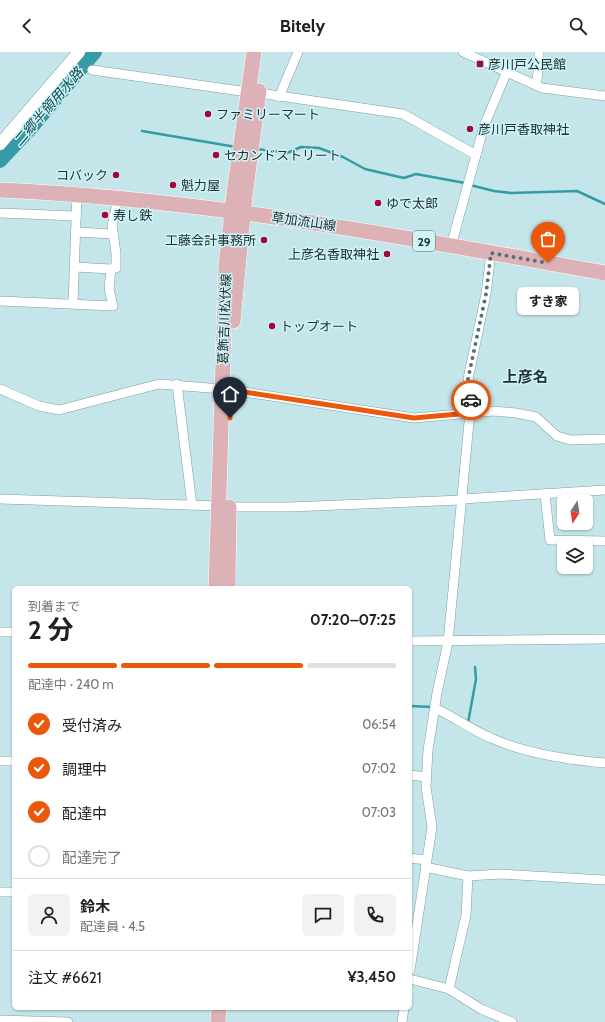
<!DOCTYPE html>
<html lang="ja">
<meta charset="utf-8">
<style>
:root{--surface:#fff;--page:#f2f2f2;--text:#202124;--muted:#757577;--line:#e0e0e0;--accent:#ea580c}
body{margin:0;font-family:Cabin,"Noto Sans JP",sans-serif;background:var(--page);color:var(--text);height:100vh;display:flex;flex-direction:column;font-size:15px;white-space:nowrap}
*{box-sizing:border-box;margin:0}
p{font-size:13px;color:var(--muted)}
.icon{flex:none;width:22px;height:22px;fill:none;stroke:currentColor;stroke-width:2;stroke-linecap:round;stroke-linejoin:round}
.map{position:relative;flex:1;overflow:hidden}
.panel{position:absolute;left:12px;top:534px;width:400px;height:424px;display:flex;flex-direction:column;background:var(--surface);border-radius:6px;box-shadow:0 1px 3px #0004}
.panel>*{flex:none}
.needle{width:26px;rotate:192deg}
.controls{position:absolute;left:557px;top:442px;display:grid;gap:8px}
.controls a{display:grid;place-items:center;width:36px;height:36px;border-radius:6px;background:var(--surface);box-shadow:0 1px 3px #0004;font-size:20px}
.pin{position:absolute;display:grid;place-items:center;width:34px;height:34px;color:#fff;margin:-41px -17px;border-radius:50% 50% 50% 0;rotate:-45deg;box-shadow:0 0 4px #0007}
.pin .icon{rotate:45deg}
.courier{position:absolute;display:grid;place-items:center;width:40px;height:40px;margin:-20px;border:3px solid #ea580c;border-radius:50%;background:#fff;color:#222;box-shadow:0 1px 5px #0007}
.bubble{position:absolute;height:28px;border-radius:6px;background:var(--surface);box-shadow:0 1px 3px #0004;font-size:13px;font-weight:700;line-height:28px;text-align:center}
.overview em{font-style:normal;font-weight:700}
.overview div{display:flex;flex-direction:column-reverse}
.overview{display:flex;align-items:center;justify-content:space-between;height:68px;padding:0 16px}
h1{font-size:26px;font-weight:700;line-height:30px}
.bar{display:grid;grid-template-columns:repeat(4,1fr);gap:6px 4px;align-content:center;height:48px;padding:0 16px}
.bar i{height:5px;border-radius:3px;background:var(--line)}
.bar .selected{background:var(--accent)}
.bar p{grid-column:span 4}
.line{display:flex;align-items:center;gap:10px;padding:0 16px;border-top:1px solid var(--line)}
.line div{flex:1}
.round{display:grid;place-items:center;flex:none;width:42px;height:42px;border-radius:6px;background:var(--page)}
ol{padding:0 16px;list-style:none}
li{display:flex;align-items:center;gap:12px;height:44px}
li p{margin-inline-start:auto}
li .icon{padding:4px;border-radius:50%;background:var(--accent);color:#fff;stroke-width:4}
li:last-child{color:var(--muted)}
li i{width:22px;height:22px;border:2px solid var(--line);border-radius:50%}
header{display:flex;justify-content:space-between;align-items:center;height:52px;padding:0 16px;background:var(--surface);font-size:18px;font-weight:700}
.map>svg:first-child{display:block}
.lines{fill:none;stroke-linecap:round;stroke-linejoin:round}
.stream{stroke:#349ba7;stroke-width:2.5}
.river{stroke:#349ba7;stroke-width:14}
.minor-casing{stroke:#7d9ea3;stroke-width:10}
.tertiary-casing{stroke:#7d9ea3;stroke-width:13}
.primary-casing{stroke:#fff;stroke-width:16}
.minor{stroke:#fff;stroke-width:9}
.tertiary{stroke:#fff;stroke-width:12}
.primary{stroke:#ddb2b6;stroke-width:15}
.done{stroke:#5b6f72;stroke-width:4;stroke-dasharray:0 7.2}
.route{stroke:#ea580c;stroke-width:5}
.poi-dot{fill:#a4083a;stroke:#d0f4f9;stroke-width:1.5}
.labels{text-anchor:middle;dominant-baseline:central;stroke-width:3;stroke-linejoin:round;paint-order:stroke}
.shield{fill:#d0f4f9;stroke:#566a6d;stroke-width:1}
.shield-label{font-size:12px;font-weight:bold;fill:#222f31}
.poi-label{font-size:13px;fill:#222f31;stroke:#d0f4f9;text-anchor:start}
.street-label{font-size:13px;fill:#222f31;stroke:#d0f4f9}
.water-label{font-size:14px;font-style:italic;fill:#0f4b52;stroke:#d0f4f9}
.quarter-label{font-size:15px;font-weight:bold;fill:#222f31;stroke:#d0f4f9}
</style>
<header><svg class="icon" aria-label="back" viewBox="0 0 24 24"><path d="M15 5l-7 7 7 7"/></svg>Bitely<svg class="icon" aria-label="search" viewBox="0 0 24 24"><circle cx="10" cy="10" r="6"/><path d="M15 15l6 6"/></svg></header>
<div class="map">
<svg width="605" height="970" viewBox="0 0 605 970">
<rect width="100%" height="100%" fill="#c4e6eb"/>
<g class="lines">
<g class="stream">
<polyline points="142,79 236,95"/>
<polyline points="257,97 287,101 301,95 319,96 343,105 365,117 404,126 416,122 465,131"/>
<polyline points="470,133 494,139 511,141 577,139 605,152"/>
<polyline points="410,654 433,655"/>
<polyline points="468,671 476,627 475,615"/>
</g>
<polyline class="river" points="0,109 32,75 95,0"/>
<defs>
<g id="minor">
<polyline points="463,0 542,36 605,44"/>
<polyline points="92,18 248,40"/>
<polyline points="536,33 539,14 539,0"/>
<polyline points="259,41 403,62 476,103"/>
<polyline points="279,45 298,0"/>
<polyline points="0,161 76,164"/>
<polyline points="76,180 113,182"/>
<polyline points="451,194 484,74 507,19"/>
<polyline points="75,215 111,217"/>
<polyline points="0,249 113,254 109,237 111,217 116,216 116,201 112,174 116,156 116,145"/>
<polyline points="73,251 77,142"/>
<polyline points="177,332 192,453"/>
<polyline points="0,337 39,354 59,358 159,332 222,337"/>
<polyline points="231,338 414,366 494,359 516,361 536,365 557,384 570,388 605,387"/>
<polyline points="545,442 550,488 605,489"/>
<polyline points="0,447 219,454"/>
<polyline points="462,447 605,438"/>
<polyline points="229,455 290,455 462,448"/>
<polyline points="0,580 14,580"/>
<polyline points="410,589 605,587"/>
<path d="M435,656C454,665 472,678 491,686C524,701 569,708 605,711"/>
<polyline points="0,709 14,709"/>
<polyline points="410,723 426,725"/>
<polyline points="410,806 426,808"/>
<polyline points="425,815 468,824 500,822 605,828"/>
<polyline points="0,840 14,840"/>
<polyline points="410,918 432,775 426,735 428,698 437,641 448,590 472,339 468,327 486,242 491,201"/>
<polyline points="410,927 449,937 481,957 512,970"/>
<polyline points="449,937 466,863 468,824"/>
<polyline points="0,968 68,970"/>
<polyline points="402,970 404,956"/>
</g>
<polyline id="tertiary" points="0,92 79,0"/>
<g id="primary">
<path d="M0,138C204,147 404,185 605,221"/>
<polyline points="233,269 245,144 259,39"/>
<polyline points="216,536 226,213 234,141 254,0"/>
<polyline points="228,536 229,455"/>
<polyline points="218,970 219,956"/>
</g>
</defs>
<use href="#minor" class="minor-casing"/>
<use href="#tertiary" class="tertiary-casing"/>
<use href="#primary" class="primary-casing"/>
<use href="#minor" class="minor"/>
<use href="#tertiary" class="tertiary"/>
<use href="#primary" class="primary"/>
</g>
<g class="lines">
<polyline class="done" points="471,348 472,339 468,327 486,242 491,201 548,211"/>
<polyline class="route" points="230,366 231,338 414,366 470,361 471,348"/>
</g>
<g class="poi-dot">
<rect x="476" y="8" width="8" height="8" rx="2"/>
<circle cx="208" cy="62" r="4"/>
<circle cx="470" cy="77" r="4"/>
<circle cx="216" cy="103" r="4"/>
<circle cx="116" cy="123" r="4"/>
<circle cx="173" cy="133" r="4"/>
<circle cx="378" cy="151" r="4"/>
<circle cx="105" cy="163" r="4"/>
<circle cx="264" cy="188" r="4"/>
<circle cx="387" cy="202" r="4"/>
<circle cx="272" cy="274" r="4"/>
</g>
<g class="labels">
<rect class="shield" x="413" y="179" width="22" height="20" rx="3"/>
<g class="shield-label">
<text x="424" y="189">29</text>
</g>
<g class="poi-label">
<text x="488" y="12">彦川戸公民館</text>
<text x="216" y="62">ファミリーマート</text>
<text x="478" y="77">彦川戸香取神社</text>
<text x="224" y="103">セカンドストリート</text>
<text x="108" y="123" text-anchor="end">コバック</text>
<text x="181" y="133">魁力屋</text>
<text x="386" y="151">ゆで太郎</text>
<text x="113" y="163">寿し鉄</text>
<text x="256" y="188" text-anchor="end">工藤会計事務所</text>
<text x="379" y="202" text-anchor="end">上彦名香取神社</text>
<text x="280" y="274">トップオート</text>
</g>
<g class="street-label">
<text transform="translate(304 169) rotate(8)">草加流山線</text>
<text transform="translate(224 267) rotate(-88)">葛飾吉川松伏線</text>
</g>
<g class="water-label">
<text transform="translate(48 55) rotate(-49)">二郷半領用水路</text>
</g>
<g class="quarter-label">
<text x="525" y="325">上彦名</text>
</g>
</g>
</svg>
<div class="controls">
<a><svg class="needle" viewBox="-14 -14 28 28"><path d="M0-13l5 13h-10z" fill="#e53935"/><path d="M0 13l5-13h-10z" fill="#757577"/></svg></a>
<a><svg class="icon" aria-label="layers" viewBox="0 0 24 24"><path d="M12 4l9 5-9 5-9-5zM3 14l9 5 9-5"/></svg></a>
</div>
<div class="pin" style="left:548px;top:211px;background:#ea580c"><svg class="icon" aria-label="bag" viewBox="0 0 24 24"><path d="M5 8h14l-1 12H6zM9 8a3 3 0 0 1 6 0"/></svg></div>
<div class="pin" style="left:230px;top:366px;background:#1f2937"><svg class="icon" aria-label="home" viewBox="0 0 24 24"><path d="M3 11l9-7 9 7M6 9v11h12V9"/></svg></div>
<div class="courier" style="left:471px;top:348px"><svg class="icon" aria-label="car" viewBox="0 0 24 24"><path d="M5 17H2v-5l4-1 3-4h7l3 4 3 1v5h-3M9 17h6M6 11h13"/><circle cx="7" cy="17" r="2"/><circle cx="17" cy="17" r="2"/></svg></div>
<div class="bubble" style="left:517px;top:235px;width:62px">すき家</div>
<section class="panel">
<div class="overview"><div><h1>2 分</h1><p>到着まで</p></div><em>07:20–07:25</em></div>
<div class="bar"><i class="selected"></i><i class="selected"></i><i class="selected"></i><i></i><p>配達中 · 240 m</p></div>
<ol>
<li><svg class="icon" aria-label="check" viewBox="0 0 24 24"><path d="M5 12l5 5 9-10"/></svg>受付済み<p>06:54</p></li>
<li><svg class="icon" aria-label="check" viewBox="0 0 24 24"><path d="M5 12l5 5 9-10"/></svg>調理中<p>07:02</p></li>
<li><svg class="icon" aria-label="check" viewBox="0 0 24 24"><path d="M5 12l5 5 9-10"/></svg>配達中<p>07:03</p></li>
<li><i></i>配達完了</li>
</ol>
<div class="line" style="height:72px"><a class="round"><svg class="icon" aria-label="person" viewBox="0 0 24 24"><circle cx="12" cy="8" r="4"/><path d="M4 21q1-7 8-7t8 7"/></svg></a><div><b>鈴木</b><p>配達員 · 4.5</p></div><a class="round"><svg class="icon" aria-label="chat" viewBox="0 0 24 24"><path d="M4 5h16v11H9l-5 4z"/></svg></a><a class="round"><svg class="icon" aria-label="phone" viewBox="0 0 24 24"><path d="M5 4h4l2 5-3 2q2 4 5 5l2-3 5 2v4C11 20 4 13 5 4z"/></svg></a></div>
<div class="line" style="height:52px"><div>注文 #6621</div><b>¥3,450</b></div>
</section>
</div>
